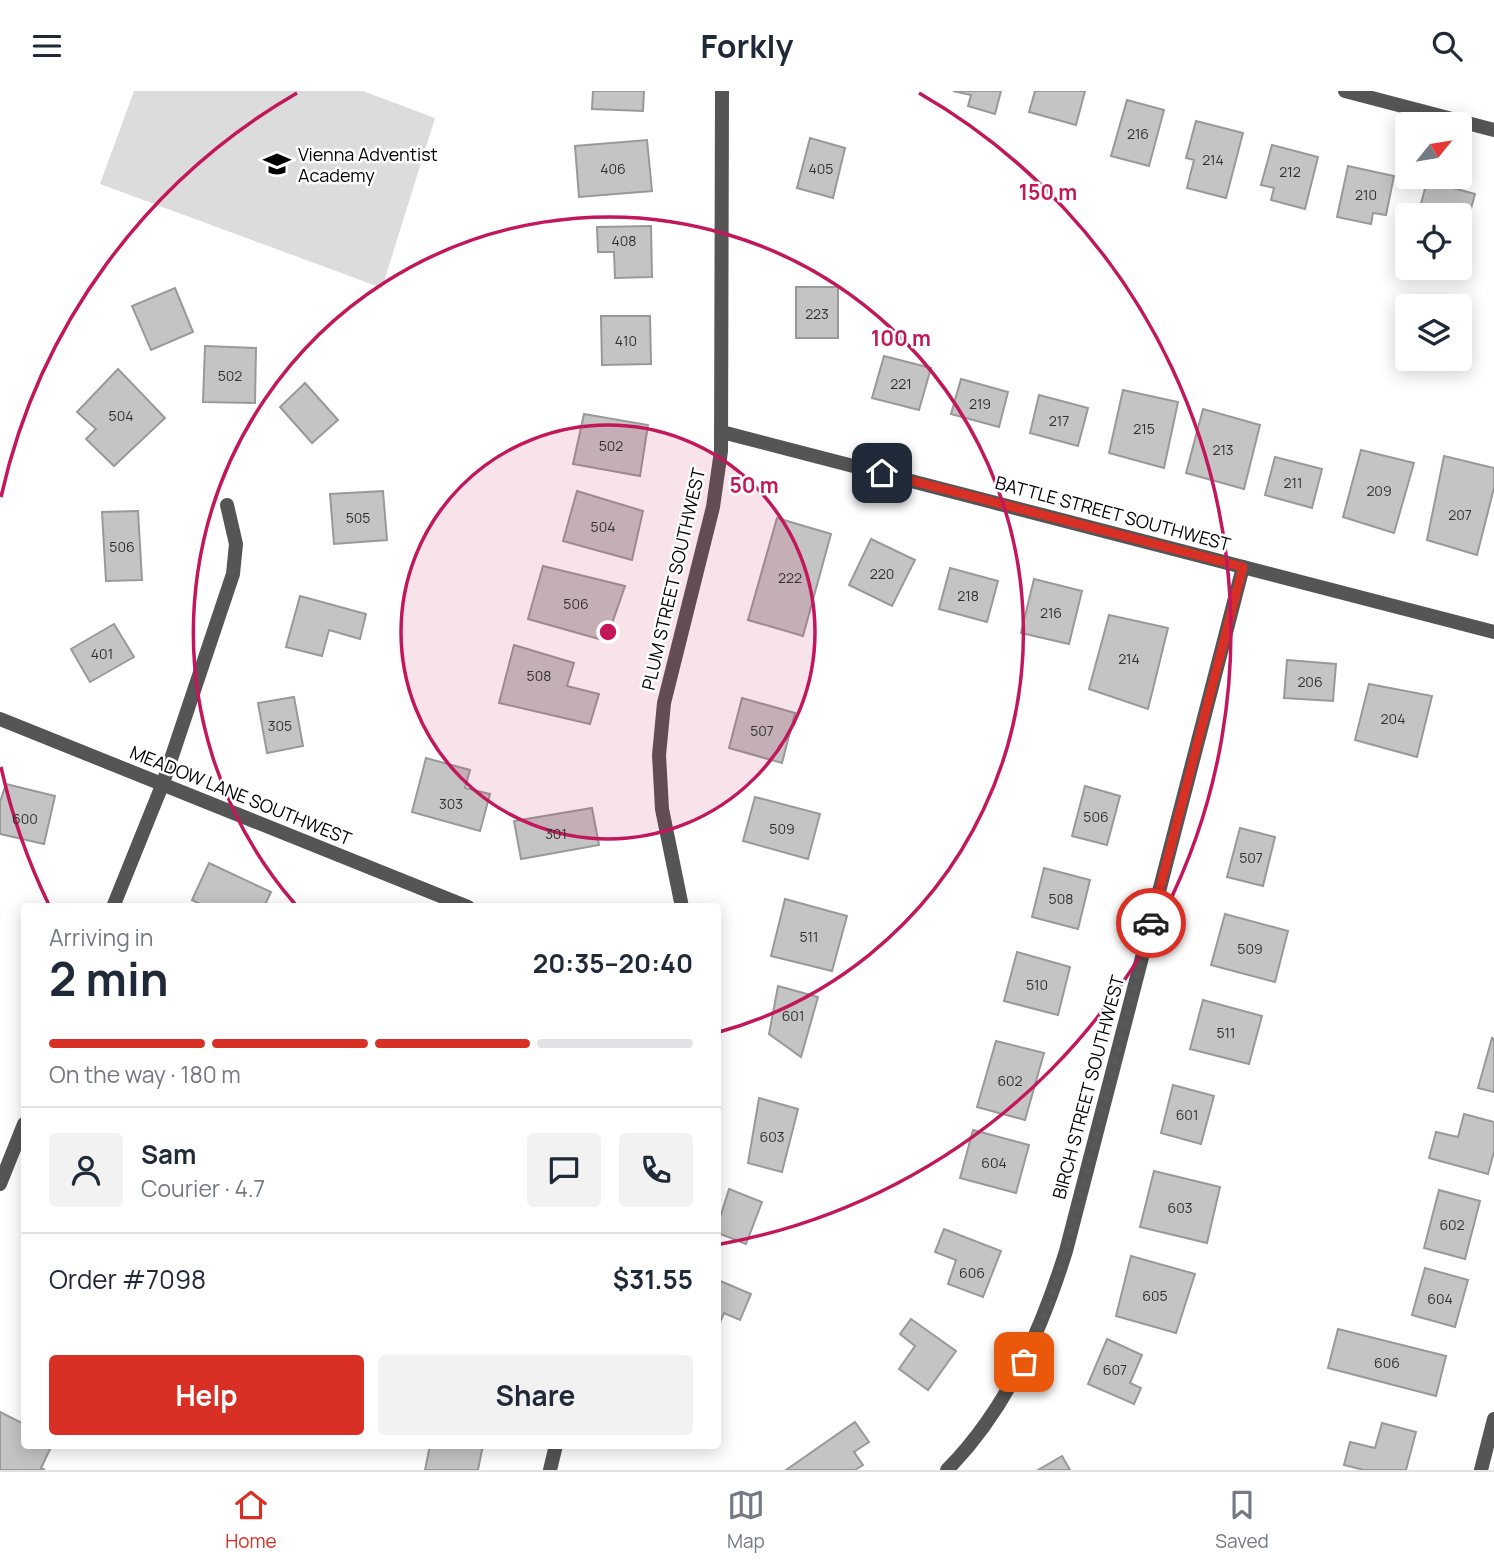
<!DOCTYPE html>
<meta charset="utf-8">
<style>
:root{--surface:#fff;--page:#f2f2f3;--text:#1f2937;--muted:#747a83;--line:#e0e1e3;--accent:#d93025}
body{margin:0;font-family:Manrope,sans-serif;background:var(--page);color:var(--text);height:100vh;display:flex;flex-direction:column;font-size:26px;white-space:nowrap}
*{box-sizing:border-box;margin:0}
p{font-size:23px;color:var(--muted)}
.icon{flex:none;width:38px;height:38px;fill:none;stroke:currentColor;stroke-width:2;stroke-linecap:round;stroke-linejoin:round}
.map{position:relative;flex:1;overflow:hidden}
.panel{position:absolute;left:21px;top:812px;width:700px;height:546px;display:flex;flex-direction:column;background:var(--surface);border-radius:7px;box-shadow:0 4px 18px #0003}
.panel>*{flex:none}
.needle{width:46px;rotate:60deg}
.tools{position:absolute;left:1395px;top:21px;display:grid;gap:14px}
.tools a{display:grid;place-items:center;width:77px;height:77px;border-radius:7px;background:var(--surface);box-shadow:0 4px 18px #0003;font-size:35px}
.pin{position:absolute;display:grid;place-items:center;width:60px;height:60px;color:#fff;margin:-30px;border-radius:14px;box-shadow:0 4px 10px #0006}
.courier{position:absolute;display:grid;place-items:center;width:70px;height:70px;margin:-35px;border:5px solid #d93025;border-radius:50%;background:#fff;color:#222;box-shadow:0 2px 9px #0007}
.overview em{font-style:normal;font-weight:700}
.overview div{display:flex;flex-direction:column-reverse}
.overview{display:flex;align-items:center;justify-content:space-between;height:119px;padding:0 28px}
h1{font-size:46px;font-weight:700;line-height:52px}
.bar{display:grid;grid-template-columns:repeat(4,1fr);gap:10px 7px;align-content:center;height:84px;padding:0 28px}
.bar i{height:9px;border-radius:5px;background:var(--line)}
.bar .current{background:var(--accent)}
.bar p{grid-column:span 4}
.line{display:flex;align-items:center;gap:18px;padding:0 28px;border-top:2px solid var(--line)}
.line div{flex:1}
.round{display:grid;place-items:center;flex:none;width:74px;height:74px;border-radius:7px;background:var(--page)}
.cta{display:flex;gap:14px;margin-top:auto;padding:14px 28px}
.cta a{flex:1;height:80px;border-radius:7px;background:var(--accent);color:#fff;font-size:28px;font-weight:700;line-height:80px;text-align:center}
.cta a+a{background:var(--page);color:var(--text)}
header{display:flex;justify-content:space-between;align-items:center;height:91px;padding:0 28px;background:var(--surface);font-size:32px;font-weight:700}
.menu{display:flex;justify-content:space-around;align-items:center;height:98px;border-top:2px solid var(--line);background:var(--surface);font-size:19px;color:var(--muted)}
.menu a{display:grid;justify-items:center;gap:4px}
.menu .current{color:var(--accent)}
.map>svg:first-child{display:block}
.green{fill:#dcdcdc}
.building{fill:#c4c4c4;stroke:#999;stroke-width:2}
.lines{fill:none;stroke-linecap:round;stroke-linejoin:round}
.minor{stroke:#555;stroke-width:14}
.tertiary{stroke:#555;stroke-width:14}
.done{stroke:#595959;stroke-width:7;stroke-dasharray:0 12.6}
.route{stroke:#d93025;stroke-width:9}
.ring{fill:none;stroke:#c2185b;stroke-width:3.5}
.labels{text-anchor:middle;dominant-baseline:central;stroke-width:5;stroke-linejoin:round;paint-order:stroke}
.number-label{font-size:14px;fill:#313131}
.poi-label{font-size:18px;fill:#000;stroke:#fff;text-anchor:start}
.street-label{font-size:18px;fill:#000;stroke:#fff}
.centre{fill:#c2185b;stroke:#fff;stroke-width:3.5}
.ring-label{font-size:21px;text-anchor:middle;font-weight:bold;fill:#c2185b;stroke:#fff;stroke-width:5;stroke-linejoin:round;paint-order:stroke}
</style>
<header><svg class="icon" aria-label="menu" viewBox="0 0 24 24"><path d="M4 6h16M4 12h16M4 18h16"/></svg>Forkly<svg class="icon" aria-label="search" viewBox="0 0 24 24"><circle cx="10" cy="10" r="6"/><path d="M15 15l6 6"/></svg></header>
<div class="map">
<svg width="1494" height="1379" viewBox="0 0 1494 1379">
<rect width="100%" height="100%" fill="#fff"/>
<polygon class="green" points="134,0 363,0 435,27 382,197 100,93"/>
<g class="building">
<polygon points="593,0 644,0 643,20 592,18"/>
<polygon points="953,0 1001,0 995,23 968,15 971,4"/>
<polygon points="1035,0 1085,0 1076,34 1029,21"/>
<polygon points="1127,9 1164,19 1149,75 1111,65"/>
<polygon points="1196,30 1243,42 1226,107 1187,97 1194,69 1186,67"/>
<polygon points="810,47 845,57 833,107 797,97"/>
<polygon points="647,49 652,100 579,106 575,55"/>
<polygon points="1272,54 1318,66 1305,118 1271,109 1274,97 1261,94"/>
<polygon points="1348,75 1394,85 1386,124 1373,122 1371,133 1337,126"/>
<polygon points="1427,90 1475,103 1465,140 1460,138 1460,124 1418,124"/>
<polygon points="651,135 652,186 615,187 614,161 598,161 597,136"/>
<rect x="796" y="196" width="42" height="51"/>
<polygon points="175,197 193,241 151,259 132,215"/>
<polygon points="601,225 650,225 651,273 602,274"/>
<polygon points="205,255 256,257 255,312 203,311"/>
<polygon points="884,265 931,277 919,319 872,307"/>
<polygon points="118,278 165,327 114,375 86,348 96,338 77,321"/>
<polygon points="961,288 1008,301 999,336 951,323"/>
<polygon points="305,292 338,329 312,352 280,316"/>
<polygon points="1123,299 1178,311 1164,377 1109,362"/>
<polygon points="1039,304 1088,317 1078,355 1030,342"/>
<polygon points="1203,318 1260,334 1244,398 1186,382"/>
<polygon points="584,323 648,334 640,385 573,373"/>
<polygon points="1361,359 1414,372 1394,442 1343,426"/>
<polygon points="1444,365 1494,377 1494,397 1477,464 1427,449"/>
<polygon points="1275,366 1322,378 1312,417 1265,404"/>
<polygon points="383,400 387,449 334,453 330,403"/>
<polygon points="577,400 643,420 632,469 563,450"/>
<polygon points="138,420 142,489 106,490 102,421"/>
<polygon points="777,427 831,443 803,545 748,529"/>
<polygon points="871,448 915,469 892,515 849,494"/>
<polygon points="543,475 625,495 606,550 528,528"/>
<polygon points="950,477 998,490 987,531 939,518"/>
<polygon points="1034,488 1082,500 1069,553 1021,542"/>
<polygon points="300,505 366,523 360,548 329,539 322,565 286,556"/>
<polygon points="1109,524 1168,537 1148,618 1089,598"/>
<polygon points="114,533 134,566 90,591 71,558"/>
<polygon points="514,554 574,572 567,595 599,603 590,633 499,612"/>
<polygon points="1287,569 1336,573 1333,610 1284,607"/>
<polygon points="1369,593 1432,605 1417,666 1355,649"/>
<polygon points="294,606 303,655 267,662 258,612"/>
<polygon points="742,607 795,622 782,672 729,657"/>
<polygon points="426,667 470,679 465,697 490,703 480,740 412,721"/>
<polygon points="6,693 55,705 44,753 0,743 0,711"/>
<polygon points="1085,695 1120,705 1107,754 1072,745"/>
<polygon points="755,706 820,723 808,768 743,750"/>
<polygon points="592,717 599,754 521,768 514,730"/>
<polygon points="1240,737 1275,746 1263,795 1227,786"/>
<polygon points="209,772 271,801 264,816 206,816 192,809"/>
<polygon points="1044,777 1090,789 1078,838 1032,826"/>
<polygon points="785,808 847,825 832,880 771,865"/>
<polygon points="1225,823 1288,840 1275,891 1211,874"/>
<polygon points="1017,861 1070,876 1058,924 1004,910"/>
<polygon points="778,895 818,906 801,966 769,943"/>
<polygon points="1203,909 1262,925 1249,973 1190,958"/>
<polygon points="1492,947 1494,948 1494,1001 1478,997"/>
<polygon points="996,950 1044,962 1025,1029 977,1016"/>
<polygon points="1173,994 1214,1005 1201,1053 1161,1042"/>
<polygon points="759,1007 798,1018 782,1081 748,1072"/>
<polygon points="1464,1023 1494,1031 1494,1061 1488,1083 1429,1067 1436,1041 1458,1046"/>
<polygon points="973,1039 1029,1054 1016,1102 960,1087"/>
<polygon points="1154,1080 1220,1096 1207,1152 1140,1136"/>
<polygon points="729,1098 762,1111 746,1153 718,1142 718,1133"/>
<polygon points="1439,1099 1480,1110 1465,1168 1424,1157"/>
<polygon points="944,1138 1001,1160 983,1206 948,1193 956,1169 935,1161"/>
<polygon points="1131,1165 1195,1183 1176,1242 1116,1225"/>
<polygon points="1425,1177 1468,1189 1455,1236 1412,1224"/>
<polygon points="718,1189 751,1203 740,1229 724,1222 718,1236"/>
<polygon points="911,1228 956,1260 928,1299 899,1278 915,1255 900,1243"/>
<polygon points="1338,1238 1446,1265 1436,1305 1328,1277"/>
<polygon points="1107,1248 1142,1264 1130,1292 1141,1297 1134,1313 1088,1293"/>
<polygon points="0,1321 24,1333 24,1354 52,1354 41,1377 45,1379 0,1379"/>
<polygon points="855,1331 869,1351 854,1361 863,1374 855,1379 786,1379"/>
<polygon points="1382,1332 1416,1341 1406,1379 1364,1379 1344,1374 1350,1351 1375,1357"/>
<polygon points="430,1354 483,1354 478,1379 425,1379"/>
<polygon points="1062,1365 1070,1379 1038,1379"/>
</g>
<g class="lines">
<g class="minor">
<polyline points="1345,0 1494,39"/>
<polyline points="722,341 1494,541"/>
<polyline points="0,628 468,816"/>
<polyline points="113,816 163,692 233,483 236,453 227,414"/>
<polyline points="682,816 662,718 659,664 664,612 713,416 721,360 722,0"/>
<polyline points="0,1093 24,1033"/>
<polyline points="550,1379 556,1354"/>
<path d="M947,1379C1007,1318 1041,1240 1066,1160L1243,476"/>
</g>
<polyline class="tertiary" points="1481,1379 1494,1328"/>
</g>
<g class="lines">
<polyline class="done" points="1024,1271 1049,1215 1066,1160 1151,832"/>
<polyline class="route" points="882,382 1243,476 1151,832"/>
</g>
<circle cx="608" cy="541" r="207" fill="#c2185b" fill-opacity=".12"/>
<g class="ring">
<circle cx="608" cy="541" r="207"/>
<path d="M295 813A415 415 0 1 1 719 941"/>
<path d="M49 814A622 622 0 0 1 1 676M1 406A622 622 0 0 1 297 2M919 2A622 622 0 0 1 721 1153"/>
</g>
<defs>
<symbol id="school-bare" viewBox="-9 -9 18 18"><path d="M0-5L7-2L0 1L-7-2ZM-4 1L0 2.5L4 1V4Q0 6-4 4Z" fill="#000" stroke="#fff" stroke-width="2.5" paint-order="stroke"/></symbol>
</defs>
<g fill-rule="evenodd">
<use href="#school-bare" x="258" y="54" width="38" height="38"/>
</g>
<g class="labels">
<g class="number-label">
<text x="1138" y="42">216</text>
<text x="1213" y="68">214</text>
<text x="613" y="77">406</text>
<text x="821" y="77">405</text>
<text x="1290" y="80">212</text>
<text x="1366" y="103">210</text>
<text x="624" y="149">408</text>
<text x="817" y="222">223</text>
<text x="626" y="249">410</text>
<text x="230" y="284">502</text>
<text x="901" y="292">221</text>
<text x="980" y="312">219</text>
<text x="121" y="324">504</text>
<text x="1059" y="329">217</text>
<text x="1144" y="337">215</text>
<text x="611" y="354">502</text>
<text x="1223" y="358">213</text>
<text x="1293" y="391">211</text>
<text x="1379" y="399">209</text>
<text x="1460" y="423">207</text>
<text x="358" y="426">505</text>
<text x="603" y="435">504</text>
<text x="122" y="455">506</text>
<text x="882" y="482">220</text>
<text x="790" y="486">222</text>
<text x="968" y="504">218</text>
<text x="576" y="512">506</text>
<text x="1051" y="521">216</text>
<text x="102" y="562">401</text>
<text x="1129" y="567">214</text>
<text x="539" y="584">508</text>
<text x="1310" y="590">206</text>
<text x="1393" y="627">204</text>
<text x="280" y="634">305</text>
<text x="762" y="639">507</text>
<text x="451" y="712">303</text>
<text x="1096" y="725">506</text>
<text x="25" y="727">600</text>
<text x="782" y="737">509</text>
<text x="556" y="742">301</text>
<text x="1251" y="766">507</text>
<text x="1061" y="807">508</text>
<text x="809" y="845">511</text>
<text x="1250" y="857">509</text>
<text x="1037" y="893">510</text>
<text x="793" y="924">601</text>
<text x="1226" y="941">511</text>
<text x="1010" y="989">602</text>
<text x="1187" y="1023">601</text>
<text x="772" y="1045">603</text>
<text x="994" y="1071">604</text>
<text x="1180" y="1116">603</text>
<text x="1452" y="1133">602</text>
<text x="972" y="1181">606</text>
<text x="1155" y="1204">605</text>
<text x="1440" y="1207">604</text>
<text x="1387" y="1271">606</text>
<text x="1115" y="1278">607</text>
</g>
<g class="poi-label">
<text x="298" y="63">Vienna Adventist<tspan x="298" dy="21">Academy</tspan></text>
</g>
<g class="street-label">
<text transform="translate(1113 422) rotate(15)">BATTLE STREET SOUTHWEST</text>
<text transform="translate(673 488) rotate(-77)">PLUM STREET SOUTHWEST</text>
<text transform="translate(241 704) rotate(22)">MEADOW LANE SOUTHWEST</text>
<text transform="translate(1088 996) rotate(-75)">BIRCH STREET SOUTHWEST</text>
</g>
</g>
<circle cx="608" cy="541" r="10" class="centre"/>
<g class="ring-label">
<text x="1048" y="109">150 m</text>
<text x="901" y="255">100 m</text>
<text x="754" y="402">50 m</text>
</g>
</svg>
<div class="tools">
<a><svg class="needle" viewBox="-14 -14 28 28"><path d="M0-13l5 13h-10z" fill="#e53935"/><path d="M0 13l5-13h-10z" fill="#747a83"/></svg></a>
<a><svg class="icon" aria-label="locate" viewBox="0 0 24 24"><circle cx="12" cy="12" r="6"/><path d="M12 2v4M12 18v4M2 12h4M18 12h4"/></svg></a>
<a><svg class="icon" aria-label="layers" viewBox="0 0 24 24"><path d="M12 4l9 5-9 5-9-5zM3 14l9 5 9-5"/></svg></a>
</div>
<div class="pin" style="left:1024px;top:1271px;background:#ea580c"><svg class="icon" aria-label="bag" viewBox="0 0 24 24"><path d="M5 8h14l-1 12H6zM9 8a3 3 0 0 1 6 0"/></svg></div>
<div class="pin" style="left:882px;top:382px;background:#1f2937"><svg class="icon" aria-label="home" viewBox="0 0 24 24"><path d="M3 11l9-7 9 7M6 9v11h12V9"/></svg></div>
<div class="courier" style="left:1151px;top:832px"><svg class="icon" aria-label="car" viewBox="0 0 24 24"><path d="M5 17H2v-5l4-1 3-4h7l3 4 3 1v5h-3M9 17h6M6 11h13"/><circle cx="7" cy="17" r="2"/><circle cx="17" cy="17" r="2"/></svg></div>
<section class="panel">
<div class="overview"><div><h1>2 min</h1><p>Arriving in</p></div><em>20:35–20:40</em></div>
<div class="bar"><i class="current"></i><i class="current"></i><i class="current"></i><i></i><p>On the way · 180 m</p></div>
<div class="line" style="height:126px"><a class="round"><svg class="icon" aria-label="person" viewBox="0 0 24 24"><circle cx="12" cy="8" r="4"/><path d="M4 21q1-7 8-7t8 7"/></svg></a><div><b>Sam</b><p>Courier · 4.7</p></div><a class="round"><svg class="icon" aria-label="chat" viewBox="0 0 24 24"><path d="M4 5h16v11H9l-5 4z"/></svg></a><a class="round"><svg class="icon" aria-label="phone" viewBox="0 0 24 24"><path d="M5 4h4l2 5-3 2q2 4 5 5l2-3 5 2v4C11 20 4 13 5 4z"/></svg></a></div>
<div class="line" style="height:91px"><div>Order #7098</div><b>$31.55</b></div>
<div class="cta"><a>Help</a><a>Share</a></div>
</section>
</div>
<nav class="menu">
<a class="current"><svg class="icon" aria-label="home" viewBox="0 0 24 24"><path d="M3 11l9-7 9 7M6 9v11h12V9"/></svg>Home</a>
<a><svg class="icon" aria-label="map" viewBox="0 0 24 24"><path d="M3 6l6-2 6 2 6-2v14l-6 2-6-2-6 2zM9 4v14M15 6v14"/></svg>Map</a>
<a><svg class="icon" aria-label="saved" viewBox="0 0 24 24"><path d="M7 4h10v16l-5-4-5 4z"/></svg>Saved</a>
</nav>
